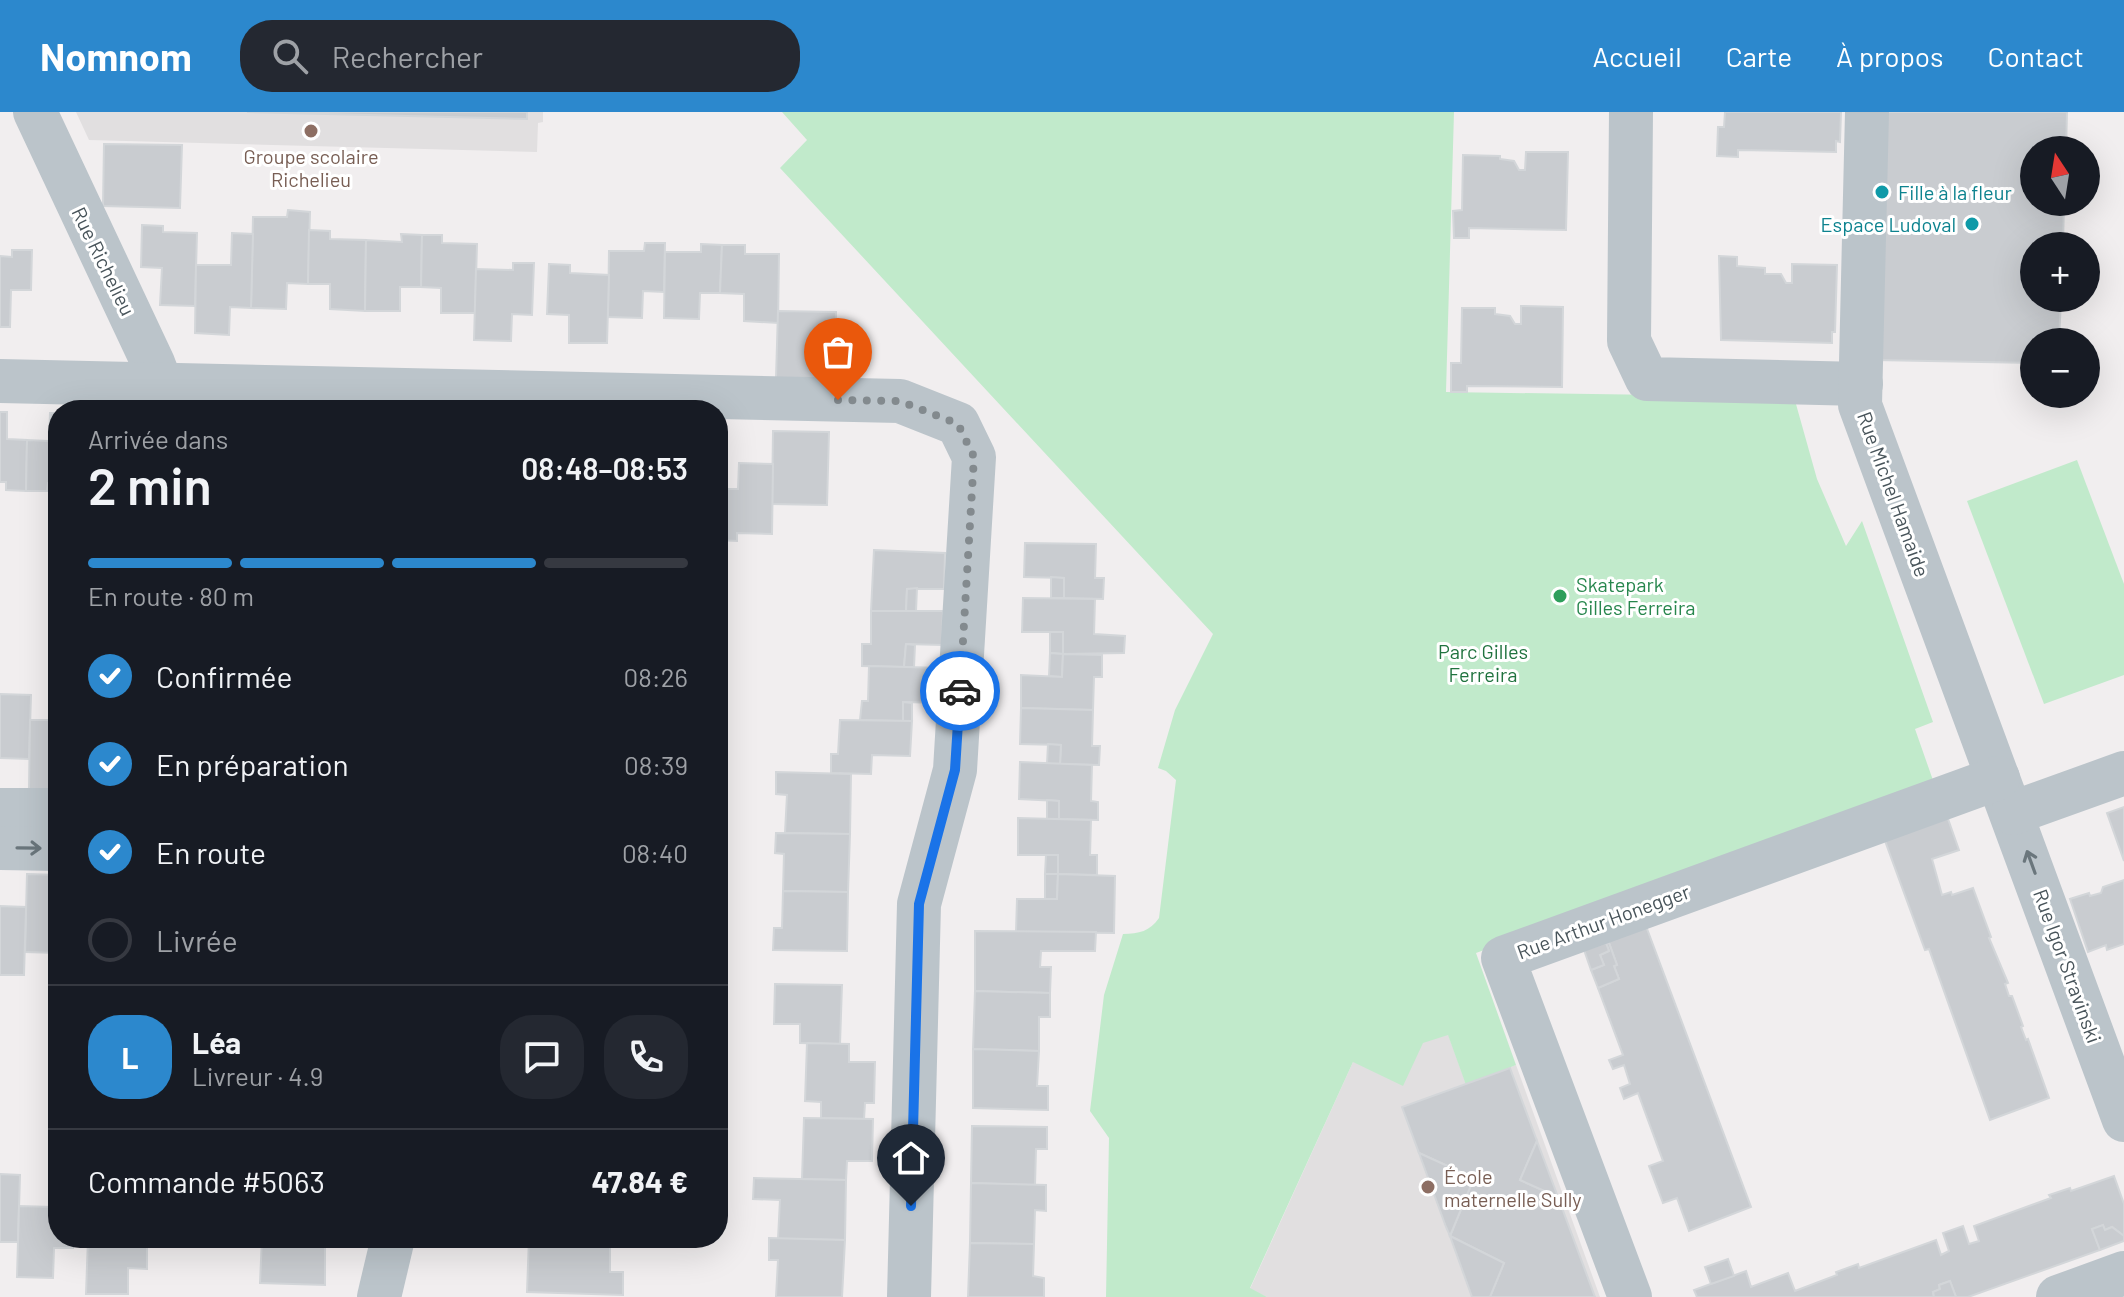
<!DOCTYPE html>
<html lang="fr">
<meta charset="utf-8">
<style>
:root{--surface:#171b24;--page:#242831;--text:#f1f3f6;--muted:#9ea1a6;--line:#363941;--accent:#2c88cd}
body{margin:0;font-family:Barlow,sans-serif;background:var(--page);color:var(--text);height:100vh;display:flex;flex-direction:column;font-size:30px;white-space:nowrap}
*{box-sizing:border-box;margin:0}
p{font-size:26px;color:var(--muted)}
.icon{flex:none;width:44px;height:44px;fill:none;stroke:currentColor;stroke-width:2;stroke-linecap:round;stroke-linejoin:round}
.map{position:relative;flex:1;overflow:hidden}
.panel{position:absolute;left:48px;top:288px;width:680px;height:848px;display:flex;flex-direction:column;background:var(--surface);border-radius:32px;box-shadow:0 8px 32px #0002}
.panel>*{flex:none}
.needle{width:52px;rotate:348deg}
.fabs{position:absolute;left:2020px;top:24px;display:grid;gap:16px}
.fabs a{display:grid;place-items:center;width:80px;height:80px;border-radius:50%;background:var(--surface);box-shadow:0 8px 32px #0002;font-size:40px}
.pin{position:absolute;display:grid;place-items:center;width:68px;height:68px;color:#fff;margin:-82px -34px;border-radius:50% 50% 50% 0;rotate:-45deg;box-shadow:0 0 8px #0007}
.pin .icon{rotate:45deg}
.courier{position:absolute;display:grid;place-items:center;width:80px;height:80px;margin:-40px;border:6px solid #1a73e8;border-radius:50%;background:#fff;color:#222;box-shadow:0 2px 10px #0007}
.overview em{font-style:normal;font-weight:600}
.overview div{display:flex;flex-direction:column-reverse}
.overview{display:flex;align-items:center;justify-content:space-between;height:136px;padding:0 40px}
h1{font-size:52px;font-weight:600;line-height:60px}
.bar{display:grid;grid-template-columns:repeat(4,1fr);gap:12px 8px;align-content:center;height:96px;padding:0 40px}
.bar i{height:10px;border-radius:6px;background:var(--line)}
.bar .on{background:var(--accent)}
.bar p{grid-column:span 4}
.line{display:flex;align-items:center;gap:20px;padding:0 40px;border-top:2px solid var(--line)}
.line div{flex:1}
.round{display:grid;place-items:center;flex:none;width:84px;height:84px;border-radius:32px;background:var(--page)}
ol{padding:0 40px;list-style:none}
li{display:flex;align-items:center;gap:24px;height:88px}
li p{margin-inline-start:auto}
li .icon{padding:8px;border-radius:50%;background:var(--accent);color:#fff;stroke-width:4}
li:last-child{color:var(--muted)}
li i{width:44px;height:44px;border:4px solid var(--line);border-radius:50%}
header{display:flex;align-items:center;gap:48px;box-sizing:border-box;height:112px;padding:0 40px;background:var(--accent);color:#fff}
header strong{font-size:38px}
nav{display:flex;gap:44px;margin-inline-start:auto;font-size:28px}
.search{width:560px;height:72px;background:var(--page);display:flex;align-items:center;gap:20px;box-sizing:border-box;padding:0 28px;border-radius:32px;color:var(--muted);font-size:30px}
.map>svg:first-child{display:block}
.education{fill:#e1dfe0}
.green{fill:#c1eacb}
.building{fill:#c9ccd0;stroke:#d3d6d9;stroke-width:2}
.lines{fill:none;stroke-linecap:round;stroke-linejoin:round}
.minor{stroke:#bbc4ca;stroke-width:44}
.oneway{stroke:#6a767c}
.done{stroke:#838a8e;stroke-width:8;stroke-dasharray:0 14.4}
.route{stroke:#1a73e8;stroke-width:10}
.education-dot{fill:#8d6e63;stroke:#fff;stroke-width:3}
.culture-dot{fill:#0f9aa8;stroke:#fff;stroke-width:3}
.leisure-dot{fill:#2e9e5b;stroke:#fff;stroke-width:3}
.labels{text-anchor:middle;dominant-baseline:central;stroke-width:6;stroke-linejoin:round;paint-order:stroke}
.education-label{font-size:20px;fill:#785e54;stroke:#fff}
.culture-label{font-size:20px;fill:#0d838f;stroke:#fff;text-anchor:start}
.street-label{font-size:20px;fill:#48545a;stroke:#fff}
.leisure-label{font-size:20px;fill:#27864d;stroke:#fff;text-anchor:start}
.park-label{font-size:20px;fill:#20733f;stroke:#fff}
</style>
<header>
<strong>Nomnom</strong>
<div class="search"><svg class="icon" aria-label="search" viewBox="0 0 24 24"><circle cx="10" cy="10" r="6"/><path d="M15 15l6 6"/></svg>Rechercher</div>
<nav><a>Accueil</a><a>Carte</a><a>À propos</a><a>Contact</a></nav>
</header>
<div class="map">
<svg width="2124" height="1185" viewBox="0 0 2124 1185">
<rect width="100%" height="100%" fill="#f1eeef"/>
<g class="education">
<polygon points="76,0 543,0 543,10 538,11 537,40 89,28"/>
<polygon points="1448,922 1466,972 1516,953 1600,1185 1267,1185 1250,1177 1353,950"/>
</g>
<g class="green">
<path d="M782,0H1454L1446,280L1794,285L1817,367L1846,434L1862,409L1933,610L1915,617L1935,674L1476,841L1516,953L1466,973L1448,923L1423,931L1403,974L1353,950L1250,1176L1267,1185H1106L1109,1026L1090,999L1104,883L1123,822C1139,822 1150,819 1159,806L1176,668L1166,659L1158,656L1175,598L1213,522L780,56L807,28Z"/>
<polygon points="2077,348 2124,472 2124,563 2044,592 1967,389"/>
</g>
<g class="building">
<polygon points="247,0 527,0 527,7"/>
<polygon points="1725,0 1841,0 1840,30 1836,29 1836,40 1738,38 1738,45 1717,44 1718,15 1724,15"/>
<polygon points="1884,0 2067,0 2066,38 2034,38 2034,90 2064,90 2063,134 2034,134 2034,186 2061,186 2059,230 2034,230 2034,251 1876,248"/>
<polygon points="104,32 182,33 180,96 103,94"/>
<polygon points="1526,40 1568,40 1566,118 1469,116 1469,126 1454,126 1453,99 1462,98 1463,43 1500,44 1500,47 1514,49 1519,58 1525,58"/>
<polygon points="288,98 310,100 308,172 287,171 286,197 251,196 253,105 287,105"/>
<polygon points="142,113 163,114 163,120 197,121 195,194 160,193 162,156 141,155"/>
<polygon points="309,118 330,119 330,127 366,128 365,199 330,197 330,172 308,172"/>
<polygon points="232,121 253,122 251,196 230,195 229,223 195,221 196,153 231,153"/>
<polygon points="401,122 422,123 421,175 400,175 400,199 365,199 366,128 402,130"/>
<polygon points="422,123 442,123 442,131 477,132 475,201 441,201 441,176 421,175"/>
<polygon points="645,131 665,131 664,180 643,179 642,206 608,205 609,139 644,139"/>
<polygon points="701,132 722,133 720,181 700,181 699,207 664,206 665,140 701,140"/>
<polygon points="722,133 745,133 745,142 779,142 778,211 744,209 744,182 720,181"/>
<polygon points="12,138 32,138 31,178 11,178 10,215 0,215 0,144 12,145"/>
<polygon points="1719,144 1737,145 1737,154 1765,156 1765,162 1781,162 1786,171 1792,171 1792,152 1837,153 1835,220 1832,220 1832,231 1721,228"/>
<polygon points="513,151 534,151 532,203 512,202 511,229 474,228 476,157 513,158"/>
<polygon points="549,152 570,153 570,161 609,163 607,231 569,231 569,203 547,202"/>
<polygon points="1521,194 1563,195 1562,275 1467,274 1467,280 1451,280 1451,251 1461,251 1462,196 1495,196 1495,202 1510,204 1515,212 1521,212"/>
<polygon points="778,199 836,200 834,268 776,266"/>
<polygon points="0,300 7,300 7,327 27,328 26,379 6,378 6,370 0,370"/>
<polygon points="50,301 58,301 58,371 48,371 47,379 26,379 27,328 49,329"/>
<polygon points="773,319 829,320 827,393 772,392"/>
<polygon points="739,351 773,352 772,422 737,421 737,429 718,428 718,377 738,377"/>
<polygon points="1025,431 1096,432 1095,466 1104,466 1103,487 1064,486 1064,466 1024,465"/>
<polygon points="874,438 945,441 944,477 907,477 906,499 871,499"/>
<polygon points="1051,465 1064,466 1064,486 1051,486"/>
<polygon points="917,476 916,499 906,499 907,477"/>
<polygon points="1023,486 1095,487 1094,522 1125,524 1124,541 1063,542 1063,520 1022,520"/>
<polygon points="871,499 943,499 942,533 906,532 904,555 862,554 862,532 871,532"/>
<polygon points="1050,520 1063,520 1063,542 1050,541"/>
<polygon points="906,532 915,533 914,555 904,555"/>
<polygon points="1050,541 1063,542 1062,565 1049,564"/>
<polygon points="1063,542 1102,543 1102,565 1094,565 1093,598 1021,596 1021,563 1062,565"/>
<polygon points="869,554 942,556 941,591 903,590 903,609 860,608 862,589 868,589"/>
<polygon points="0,582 31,583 29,647 0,646"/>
<polygon points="903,590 912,591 912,609 903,609"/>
<polygon points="1021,596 1093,598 1092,634 1100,634 1099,653 1060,652 1061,633 1020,632"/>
<polygon points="30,608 58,608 58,678 29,677"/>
<polygon points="840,608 912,609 910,644 872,643 871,662 831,661 831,642 838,642"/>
<polygon points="1048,632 1061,633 1060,652 1047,652"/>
<polygon points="1020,650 1092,653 1091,689 1098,690 1098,708 1059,707 1059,689 1019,687"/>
<polygon points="776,660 851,662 850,722 785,721 787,683 776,682"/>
<polygon points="1047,688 1059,689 1059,707 1047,707"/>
<polygon points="2124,695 2124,749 2107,701"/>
<polygon points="1947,704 1959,738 1932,747 1942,783 1951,780 1952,783 1973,776 1991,825 1989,826 2008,871 2005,872 2009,884 2012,884 2023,914 2021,915 2026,928 2028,927 2049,986 1990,1008 1929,837 1925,838 1884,726"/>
<polygon points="1018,706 1091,708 1090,743 1097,743 1097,763 1058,762 1058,743 1018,743"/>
<polygon points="776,721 850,722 848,780 783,779 784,742 775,741"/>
<polygon points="1046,743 1058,743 1058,762 1045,762"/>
<polygon points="27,762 58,763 58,841 25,840"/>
<polygon points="1045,762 1058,762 1057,787 1045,787"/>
<polygon points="1058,762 1115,764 1114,821 1016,820 1017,787 1057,787"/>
<polygon points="2124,768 2124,832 2107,838 2106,833 2088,840 2070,787 2089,781 2090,784 2101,781 2103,775"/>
<polygon points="783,779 848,780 847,839 773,838 774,816 782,816"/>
<polygon points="0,794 26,795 24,863 0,863"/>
<polygon points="1646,814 1751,1095 1689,1119 1677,1086 1663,1091 1649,1054 1663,1049 1638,981 1624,987 1620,976 1630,972 1624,953 1613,957 1609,948 1623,943 1598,876 1619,867 1614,854 1617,853 1608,828"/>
<polygon points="975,819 1096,820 1095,839 1041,839 1040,855 1051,855 1050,881 975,879"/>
<polygon points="1606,831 1609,831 1617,853 1614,854 1619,867 1598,876 1591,858 1604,853 1600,843 1609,839"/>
<polygon points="1606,831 1609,839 1600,843 1604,853 1591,858 1584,838"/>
<polygon points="775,872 842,873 840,932 800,931 800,912 774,912"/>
<polygon points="975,879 1050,881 1050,905 1039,905 1039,939 973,937"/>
<polygon points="807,931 849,932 849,950 875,950 874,991 865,991 864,1007 821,1006 821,990 805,989"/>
<polygon points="973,937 1039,939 1037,974 1048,974 1048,998 973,996"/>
<polygon points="1510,956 1537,1029 1520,1068 1558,1085 1595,1185 1490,1185 1504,1151 1450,1124 1474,1066 1419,1041 1402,995"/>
<polygon points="804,1006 873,1007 872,1049 847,1049 846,1068 802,1067"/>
<polygon points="972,1014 1047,1015 1047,1037 1036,1037 1035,1073 971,1071"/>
<polygon points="1537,1029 1558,1085 1520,1068"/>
<polygon points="1419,1041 1474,1066 1450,1124 1446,1115"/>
<polygon points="0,1062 20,1063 18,1130 0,1130"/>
<polygon points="2114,1064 2124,1092 2124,1124 2112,1115 2105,1118 2103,1113 2092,1117 2100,1138 1968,1185 1956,1185 1950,1169 1939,1173 1940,1177 1933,1180 1934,1185 1697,1185 1694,1178 1746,1159 1751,1175 1788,1161 1795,1179 1837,1163 1836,1160 1858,1152 1859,1156 1936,1128 1941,1143 1949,1139 1943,1121 1963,1114 1969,1132 1979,1129 1974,1114 2051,1086 2049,1083 2070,1076 2071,1079"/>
<polygon points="754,1066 846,1068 845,1128 778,1127 780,1088 753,1087"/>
<polygon points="55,1068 58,1068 58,1126 73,1126 73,1136 54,1136 53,1166 17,1165 19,1094 54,1095"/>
<polygon points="971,1071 1046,1073 1046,1099 1035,1098 1034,1132 970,1131"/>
<polygon points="2103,1113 2105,1118 2112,1115 2124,1124 2124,1129 2100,1138 2092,1117"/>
<polygon points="1450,1124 1504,1151 1490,1185 1472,1185"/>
<polygon points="88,1126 147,1126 147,1157 128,1156 128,1182 86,1182"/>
<polygon points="262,1126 300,1126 299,1133 325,1134 325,1173 260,1171"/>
<polygon points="529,1126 610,1126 610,1160 623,1160 623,1183 527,1180"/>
<polygon points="769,1126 845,1128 842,1185 776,1185 778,1148 769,1148"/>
<polygon points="970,1131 1034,1132 1033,1164 1044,1166 1044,1185 968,1185"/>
<polygon points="1728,1147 1734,1164 1711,1172 1705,1155"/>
<polygon points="1950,1169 1956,1185 1934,1185 1933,1180 1940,1177 1939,1173"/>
</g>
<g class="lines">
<g class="minor">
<polyline points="35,0 153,251 170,296"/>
<polyline points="1631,0 1629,229 1647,267 1861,272"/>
<polyline points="1867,0 1860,293 2124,1008"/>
<polyline points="0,269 900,289 958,312 974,345 955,658 919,792 909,1185"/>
<polyline points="0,698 58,698"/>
<polyline points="2013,701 2124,661"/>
<polyline points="0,736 58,737"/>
<polyline points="379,1185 393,1126"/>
<polyline points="1630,1185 1503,846 1998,666"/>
<polyline points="2058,1185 2124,1161"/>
</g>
</g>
<defs><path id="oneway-shaft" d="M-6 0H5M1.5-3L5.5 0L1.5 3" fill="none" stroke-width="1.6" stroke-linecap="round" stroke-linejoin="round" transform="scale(2)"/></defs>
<g class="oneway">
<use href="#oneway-shaft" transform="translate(29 736) rotate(1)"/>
<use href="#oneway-shaft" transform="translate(2031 750) rotate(-110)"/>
</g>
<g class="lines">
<polyline class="done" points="838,288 900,289 958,312 974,345 960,579"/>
<polyline class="route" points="911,1094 919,792 955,658 960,579"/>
</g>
<g class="education-dot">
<circle cx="311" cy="19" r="8"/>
<circle cx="1428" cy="1075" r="8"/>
</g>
<g class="culture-dot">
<circle cx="1882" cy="80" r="8"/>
<circle cx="1972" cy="112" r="8"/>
</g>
<circle class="leisure-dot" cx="1560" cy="484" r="8"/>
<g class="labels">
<g class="education-label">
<text x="311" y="44">Groupe scolaire<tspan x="311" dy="23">Richelieu</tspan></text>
<text x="1444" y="1064" text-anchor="start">École<tspan x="1444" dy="23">maternelle Sully</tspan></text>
</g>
<g class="culture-label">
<text x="1898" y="80">Fille à la fleur</text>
<text x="1956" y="112" text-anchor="end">Espace Ludoval</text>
</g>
<g class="street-label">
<text transform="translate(104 149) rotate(64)">Rue Richelieu</text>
<text transform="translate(1894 382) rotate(70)">Rue Michel Hamaide</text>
<text transform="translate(1603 809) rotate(-20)">Rue Arthur Honegger</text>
<text transform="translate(2068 854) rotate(70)">Rue Igor Stravinski</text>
</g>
<g class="leisure-label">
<text x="1576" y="472">Skatepark<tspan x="1576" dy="23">Gilles Ferreira</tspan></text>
</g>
<g class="park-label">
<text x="1483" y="539">Parc Gilles<tspan x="1483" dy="23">Ferreira</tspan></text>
</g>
</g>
</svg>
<div class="fabs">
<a><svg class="needle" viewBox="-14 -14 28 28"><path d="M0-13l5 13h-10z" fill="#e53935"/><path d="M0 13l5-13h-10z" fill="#9ea1a6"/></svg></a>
<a>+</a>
<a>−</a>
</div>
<div class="pin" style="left:838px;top:288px;background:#ea580c"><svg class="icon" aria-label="bag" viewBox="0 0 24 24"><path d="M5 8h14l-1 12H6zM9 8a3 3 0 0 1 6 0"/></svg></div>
<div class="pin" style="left:911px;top:1094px;background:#1f2937"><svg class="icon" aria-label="home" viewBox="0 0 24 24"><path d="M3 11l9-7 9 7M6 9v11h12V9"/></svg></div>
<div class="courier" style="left:960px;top:579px"><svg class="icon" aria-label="car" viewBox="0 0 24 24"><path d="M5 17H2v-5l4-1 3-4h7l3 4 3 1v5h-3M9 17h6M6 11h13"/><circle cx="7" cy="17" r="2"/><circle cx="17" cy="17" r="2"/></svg></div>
<section class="panel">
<div class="overview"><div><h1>2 min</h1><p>Arrivée dans</p></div><em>08:48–08:53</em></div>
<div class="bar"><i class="on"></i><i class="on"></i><i class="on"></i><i></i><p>En route · 80 m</p></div>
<ol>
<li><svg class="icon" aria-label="check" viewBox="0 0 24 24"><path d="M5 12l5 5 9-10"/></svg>Confirmée<p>08:26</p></li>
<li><svg class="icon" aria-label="check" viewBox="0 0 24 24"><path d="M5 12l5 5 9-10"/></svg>En préparation<p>08:39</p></li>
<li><svg class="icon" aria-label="check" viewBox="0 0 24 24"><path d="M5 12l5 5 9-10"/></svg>En route<p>08:40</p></li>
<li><i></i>Livrée</li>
</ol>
<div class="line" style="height:144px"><b class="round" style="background:var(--accent);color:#fff">L</b><div><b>Léa</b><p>Livreur · 4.9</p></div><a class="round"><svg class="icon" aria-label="chat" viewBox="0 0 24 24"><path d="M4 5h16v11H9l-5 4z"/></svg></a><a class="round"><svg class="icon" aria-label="phone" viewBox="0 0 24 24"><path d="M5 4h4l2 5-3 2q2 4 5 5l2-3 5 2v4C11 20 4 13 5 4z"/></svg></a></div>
<div class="line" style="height:104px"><div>Commande #5063</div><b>47.84 €</b></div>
</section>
</div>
